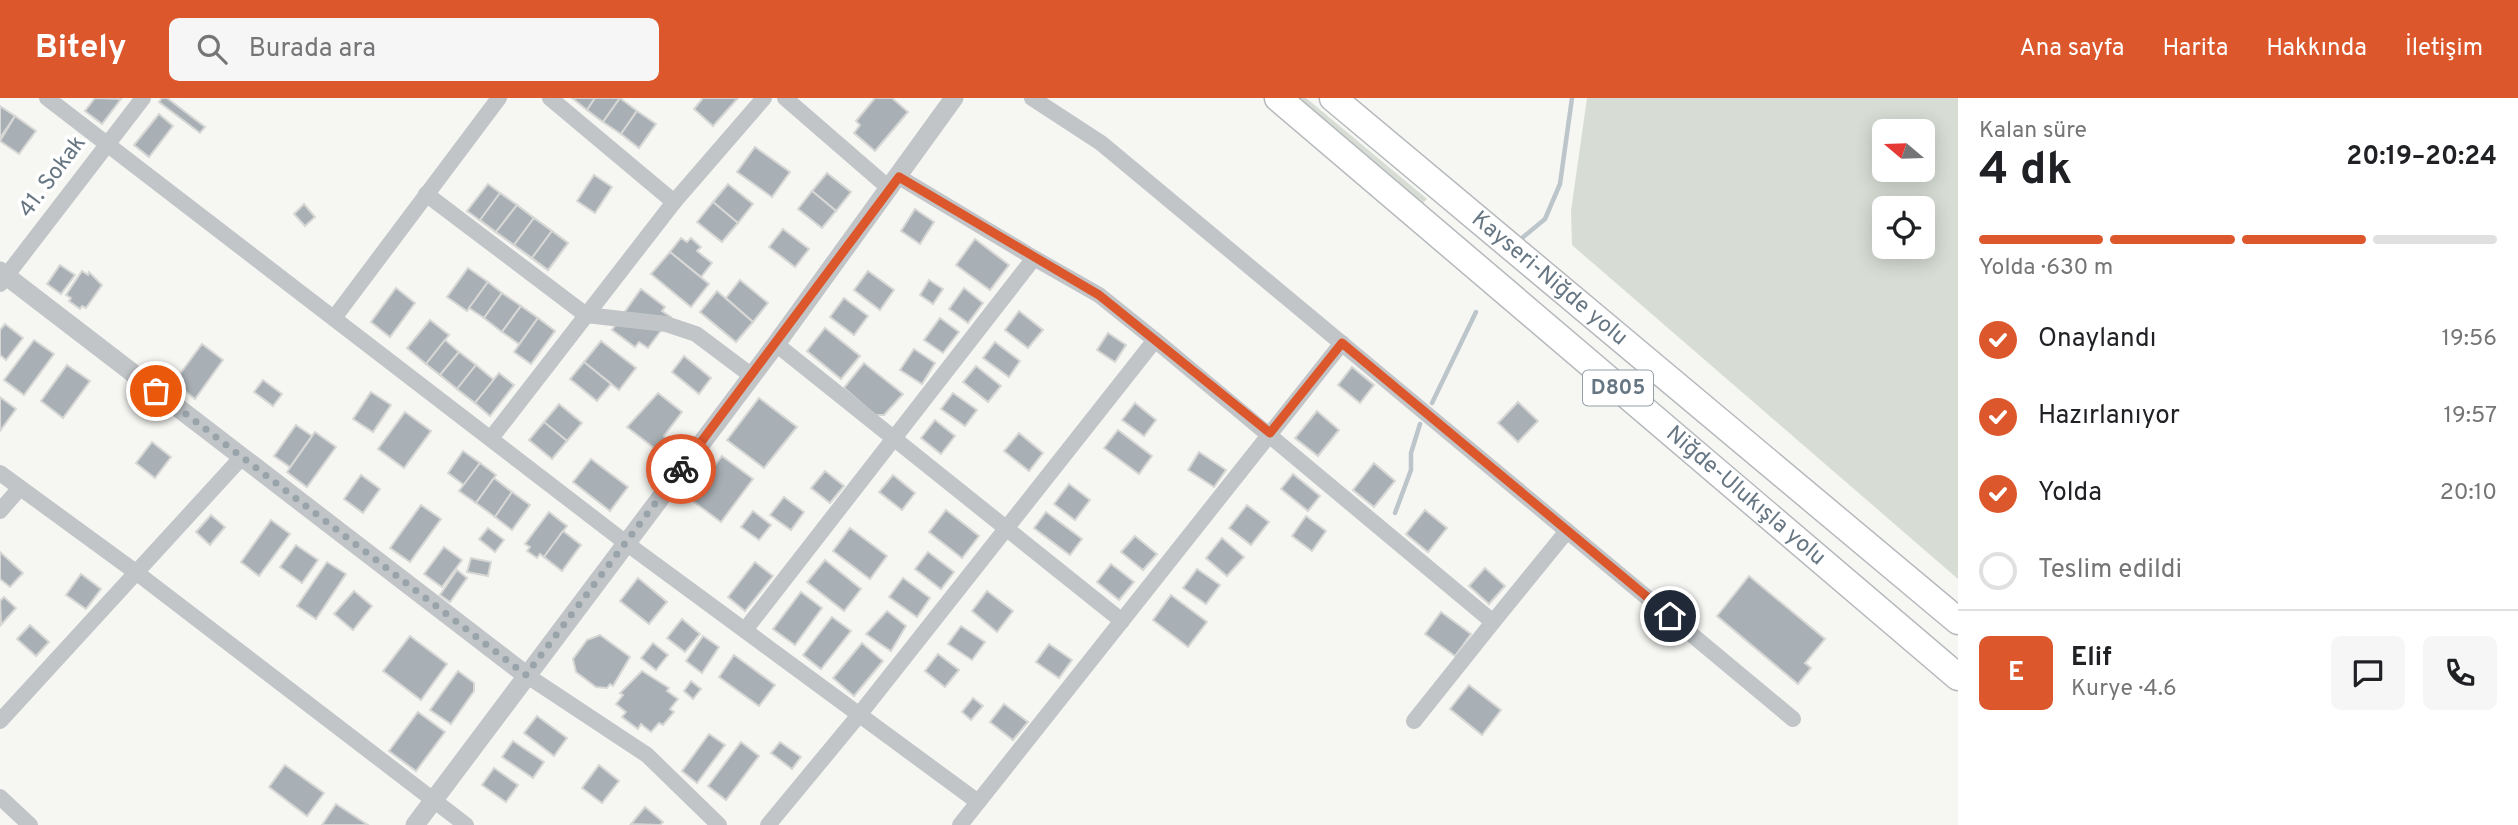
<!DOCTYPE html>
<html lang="tr">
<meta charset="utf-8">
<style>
:root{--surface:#fff;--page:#f6f6f6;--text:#202124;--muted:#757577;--line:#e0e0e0;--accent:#dd572c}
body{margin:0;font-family:Overpass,sans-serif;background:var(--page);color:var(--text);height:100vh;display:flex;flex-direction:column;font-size:26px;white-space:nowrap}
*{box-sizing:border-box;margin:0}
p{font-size:23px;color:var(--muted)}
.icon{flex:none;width:38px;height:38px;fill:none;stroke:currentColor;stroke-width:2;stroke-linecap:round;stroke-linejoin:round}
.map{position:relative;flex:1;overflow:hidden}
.drawer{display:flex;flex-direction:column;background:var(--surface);width:560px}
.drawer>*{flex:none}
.needle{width:46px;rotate:289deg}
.buttons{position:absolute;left:1872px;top:21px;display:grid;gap:14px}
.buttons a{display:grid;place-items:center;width:63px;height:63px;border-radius:10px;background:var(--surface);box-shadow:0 4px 18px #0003;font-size:35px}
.pin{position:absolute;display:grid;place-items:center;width:60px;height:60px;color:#fff;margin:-30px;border:4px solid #fff;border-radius:50%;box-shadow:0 2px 7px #0007}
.courier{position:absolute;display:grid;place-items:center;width:70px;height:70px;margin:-35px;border:5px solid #dd572c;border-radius:50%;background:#fff;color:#222;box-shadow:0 2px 9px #0007}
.summary em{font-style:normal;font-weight:700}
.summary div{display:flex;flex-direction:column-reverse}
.summary{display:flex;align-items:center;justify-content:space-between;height:119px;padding:0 21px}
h1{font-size:46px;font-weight:700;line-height:52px}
.bar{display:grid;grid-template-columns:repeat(4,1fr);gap:10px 7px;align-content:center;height:84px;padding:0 21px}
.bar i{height:9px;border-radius:5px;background:var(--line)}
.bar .current{background:var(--accent)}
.bar p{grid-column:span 4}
.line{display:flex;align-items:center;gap:18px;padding:0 21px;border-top:2px solid var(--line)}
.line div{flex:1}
.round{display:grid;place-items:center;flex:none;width:74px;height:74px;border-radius:10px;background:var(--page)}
ol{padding:0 21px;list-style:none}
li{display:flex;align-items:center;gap:21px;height:77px}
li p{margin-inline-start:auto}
li .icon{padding:7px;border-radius:50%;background:var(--accent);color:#fff;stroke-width:4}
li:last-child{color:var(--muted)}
li i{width:38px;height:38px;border:4px solid var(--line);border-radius:50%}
header{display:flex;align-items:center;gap:42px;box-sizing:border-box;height:98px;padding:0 35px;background:var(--accent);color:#fff}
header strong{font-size:33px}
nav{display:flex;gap:38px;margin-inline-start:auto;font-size:24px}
.search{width:490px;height:63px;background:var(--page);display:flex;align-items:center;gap:18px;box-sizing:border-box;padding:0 24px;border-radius:10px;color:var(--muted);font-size:26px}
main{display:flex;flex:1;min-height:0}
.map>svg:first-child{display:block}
.green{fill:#d7ddd4;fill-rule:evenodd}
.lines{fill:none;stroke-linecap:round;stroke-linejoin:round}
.stream{stroke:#bbc5ca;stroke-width:4.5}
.building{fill:#a8b0b5;stroke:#d7d7d5;stroke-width:2}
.trunk-casing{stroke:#b6b9bc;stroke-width:29}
.minor{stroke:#c1c5c8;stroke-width:16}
.tertiary{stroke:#c1c5c8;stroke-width:19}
.trunk{stroke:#fff;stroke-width:26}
.done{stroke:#98a3aa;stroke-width:7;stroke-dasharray:0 12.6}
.route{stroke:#dd572c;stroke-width:9}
.labels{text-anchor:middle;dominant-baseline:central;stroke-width:7;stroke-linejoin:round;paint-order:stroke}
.shield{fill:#fff;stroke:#949fa8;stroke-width:2}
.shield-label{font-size:21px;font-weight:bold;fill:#667683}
.street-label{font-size:23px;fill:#667683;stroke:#fff}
</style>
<header>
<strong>Bitely</strong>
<div class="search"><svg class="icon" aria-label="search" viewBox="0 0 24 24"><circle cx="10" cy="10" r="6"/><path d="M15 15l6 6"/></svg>Burada ara</div>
<nav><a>Ana sayfa</a><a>Harita</a><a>Hakkında</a><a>İletişim</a></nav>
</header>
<main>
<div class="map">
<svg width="1958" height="727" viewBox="0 0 1958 727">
<rect width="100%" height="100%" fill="#f6f6f3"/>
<g class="green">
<polygon points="1297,0 1306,0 1427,101 1422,106"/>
<path d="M1587,0H1958V481L1572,147L1571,113ZM1885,33H1923V72H1885ZM1885,110H1923V149H1885Z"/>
</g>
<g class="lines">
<g class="stream">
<polyline points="1522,140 1545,121 1560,86 1572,0"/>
<polyline points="1432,305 1476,214"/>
<polyline points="1395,415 1411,372 1411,355 1420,326"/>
</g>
</g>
<g class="building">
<polygon points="95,0 121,1 102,26 85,13"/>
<polygon points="162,0 167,0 205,29 200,35 159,4"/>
<polygon points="572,0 595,0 587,12"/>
<polygon points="595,0 620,0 603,24 587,12"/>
<polygon points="620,0 637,13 621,36 603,24"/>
<polygon points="703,0 738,0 713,28 694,11"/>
<polygon points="875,0 892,0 908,14 875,53 854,35 860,27 856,23"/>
<polygon points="0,8 15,18 0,40"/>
<polygon points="637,13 656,26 639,50 621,36"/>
<polygon points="159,16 173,28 149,59 134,47"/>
<polygon points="15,18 36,33 19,56 0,43"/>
<polygon points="755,49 790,74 772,99 737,74"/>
<polygon points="827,75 851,94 836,113 812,93"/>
<polygon points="594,77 612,89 595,115 577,103"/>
<polygon points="488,86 568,145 548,172 467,113"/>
<polygon points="728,86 753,106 738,125 713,104"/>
<polygon points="812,93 836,113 822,130 798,111"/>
<polygon points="500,95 517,107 496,134 480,122"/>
<polygon points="713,104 738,125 722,144 697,124"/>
<polygon points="304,106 315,119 305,128 294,116"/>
<polygon points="517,107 534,120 514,147 496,134"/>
<polygon points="915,111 934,124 920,146 901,133"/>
<polygon points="534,120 552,133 532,160 514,147"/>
<polygon points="783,131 809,151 795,169 769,149"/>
<polygon points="552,133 568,145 548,172 532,160"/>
<polygon points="681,140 687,144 691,140 701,149 697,153 712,165 701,179 670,154"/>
<polygon points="975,141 1009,167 990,192 956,167"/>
<polygon points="670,154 709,186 691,209 651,176"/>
<polygon points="60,167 75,177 61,196 47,186"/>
<polygon points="468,170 488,184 467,213 447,199"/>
<polygon points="82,173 88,177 89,174 102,187 86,210 82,208 80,211 69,203 71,200 66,197"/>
<polygon points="868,173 894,192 880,212 854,192"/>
<polygon points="740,182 768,205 753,224 726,200"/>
<polygon points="929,182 943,191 933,206 920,197"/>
<polygon points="488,184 502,195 484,220 469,210"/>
<polygon points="396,190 415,205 390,239 371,224"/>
<polygon points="964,190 983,205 968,225 949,211"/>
<polygon points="641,191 665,209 662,213 671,219 648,250 639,244 635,249 612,232"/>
<polygon points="717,193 753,224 736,244 700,214"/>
<polygon points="502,195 521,208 502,234 484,220"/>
<polygon points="844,200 868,218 854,237 830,219"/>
<polygon points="521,208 538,220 519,246 502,234"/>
<polygon points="1019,213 1043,232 1028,250 1005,232"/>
<polygon points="538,220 555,233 531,266 514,254"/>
<polygon points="940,220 959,234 943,255 924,242"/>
<polygon points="430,222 449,237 426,266 407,250"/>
<polygon points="5,226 23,240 6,262 0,257 0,232"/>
<polygon points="825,230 860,258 841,281 807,253"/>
<polygon points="1108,235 1126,247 1115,264 1097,252"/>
<polygon points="34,242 54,256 24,297 4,282"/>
<polygon points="445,242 459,254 440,277 426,266"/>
<polygon points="601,243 636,270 619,292 584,264"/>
<polygon points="995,244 1020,263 1009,279 983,260"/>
<polygon points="202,246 223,262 195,301 174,284"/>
<polygon points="914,251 935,265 922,286 900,272"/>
<polygon points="459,254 476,267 457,291 440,277"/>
<polygon points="684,258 711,280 699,296 672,274"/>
<polygon points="584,264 611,286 597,303 570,281"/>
<polygon points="864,265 903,296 884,317 875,317 844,290"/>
<polygon points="67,267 90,283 63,320 41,303"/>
<polygon points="476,267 494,282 475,305 457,291"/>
<polygon points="976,268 1001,288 988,304 963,284"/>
<polygon points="1352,269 1374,287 1360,305 1338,287"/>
<polygon points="499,275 514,287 490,318 475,305"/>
<polygon points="263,282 282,296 273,308 254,294"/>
<polygon points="371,294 391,307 373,334 353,321"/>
<polygon points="658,295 682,314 664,338 667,341 658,353 627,329"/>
<polygon points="953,295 977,312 965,328 941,311"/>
<polygon points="0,299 16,311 0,333"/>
<polygon points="759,300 797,329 764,370 727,342"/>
<polygon points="1518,304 1538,323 1518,344 1498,325"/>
<polygon points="1135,305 1156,322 1144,338 1122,322"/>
<polygon points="559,306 582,325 567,343 544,324"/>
<polygon points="1317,313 1339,332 1318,358 1295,340"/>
<polygon points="405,314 431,333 404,370 378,351"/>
<polygon points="935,322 955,338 941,356 921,340"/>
<polygon points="544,324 567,343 552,361 529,342"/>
<polygon points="296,327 312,338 290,369 274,358"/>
<polygon points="1118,332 1152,358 1139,376 1104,350"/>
<polygon points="315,334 336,349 307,389 287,374"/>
<polygon points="1019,335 1043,355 1029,373 1004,353"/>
<polygon points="152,344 171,359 155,380 136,365"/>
<polygon points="463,353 480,365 464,387 448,375"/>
<polygon points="1199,354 1226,372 1214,389 1188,372"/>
<polygon points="722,358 753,381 721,424 690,401"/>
<polygon points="591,361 628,389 610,413 573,384"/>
<polygon points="480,365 496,377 476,405 459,393"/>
<polygon points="1374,365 1395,383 1374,409 1353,392"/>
<polygon points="825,373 844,388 830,405 811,390"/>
<polygon points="1293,376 1320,398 1308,413 1281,391"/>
<polygon points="361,377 380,391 363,415 344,401"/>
<polygon points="893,377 915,395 902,412 879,394"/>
<polygon points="494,380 512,394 495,419 476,405"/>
<polygon points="1069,386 1090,402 1075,422 1054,406"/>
<polygon points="512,394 530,407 512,432 495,419"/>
<polygon points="784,399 804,414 791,432 770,417"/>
<polygon points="421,407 441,421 410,464 390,450"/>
<polygon points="1247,407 1269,424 1251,447 1229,430"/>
<polygon points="946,412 979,438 962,460 929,434"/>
<polygon points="1425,412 1447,430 1428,454 1406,436"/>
<polygon points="753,413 771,427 759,442 741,429"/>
<polygon points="549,414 567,428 544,459 540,456 537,460 527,453 530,449 525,446"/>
<polygon points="1046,414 1082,441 1070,457 1034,430"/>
<polygon points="211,417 225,429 210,447 196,434"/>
<polygon points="1306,418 1326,433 1312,453 1292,438"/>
<polygon points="271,422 290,436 259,478 241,464"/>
<polygon points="488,430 504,442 495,454 479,441"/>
<polygon points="850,430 887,458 870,481 833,453"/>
<polygon points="563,433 581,447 562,473 544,459"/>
<polygon points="1135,438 1157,456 1143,472 1121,454"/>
<polygon points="1222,440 1244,459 1227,478 1206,460"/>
<polygon points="296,447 318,462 302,485 280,469"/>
<polygon points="444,449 462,462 442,489 424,476"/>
<polygon points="0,454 23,475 10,489 0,481"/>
<polygon points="928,454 954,474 941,491 915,471"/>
<polygon points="471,460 491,464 488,478 467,474"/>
<polygon points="825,462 861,491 844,513 807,484"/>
<polygon points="327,464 346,476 316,521 297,508"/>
<polygon points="755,464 773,478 745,513 728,499"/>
<polygon points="1111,466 1134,484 1119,502 1097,484"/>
<polygon points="1485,470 1505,488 1489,506 1469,488"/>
<polygon points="1197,471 1220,487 1206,506 1183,490"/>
<polygon points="457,472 467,480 450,504 440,497"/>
<polygon points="81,476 101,491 86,511 66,497"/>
<polygon points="1749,478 1825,541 1805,565 1811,570 1798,586 1717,518"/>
<polygon points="638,480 667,504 649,526 620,503"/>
<polygon points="903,480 930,500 917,519 889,499"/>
<polygon points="354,493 372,508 353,532 334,516"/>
<polygon points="987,493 1013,513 997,534 972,513"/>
<polygon points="801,494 822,510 795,547 773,531"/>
<polygon points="1171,497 1207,524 1188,549 1153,522"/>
<polygon points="4,499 16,510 1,527 0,503"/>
<polygon points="887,513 906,528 891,553 866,536"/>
<polygon points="1441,514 1471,536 1455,558 1425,536"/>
<polygon points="832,519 851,533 821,571 803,557"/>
<polygon points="682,521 700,536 685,554 667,540"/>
<polygon points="30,527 49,544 36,558 17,541"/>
<polygon points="961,528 985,544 972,562 948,546"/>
<polygon points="600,537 630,559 613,588 610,586 607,590 596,589 576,574 573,561 587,542"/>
<polygon points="410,538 447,566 421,602 383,573"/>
<polygon points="703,538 719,549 702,575 686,563"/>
<polygon points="653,545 668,557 656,572 641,560"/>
<polygon points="862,545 883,563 854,598 833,580"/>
<polygon points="1049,546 1072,562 1059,580 1036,564"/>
<polygon points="938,556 959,572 945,589 925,573"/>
<polygon points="734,557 775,587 759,608 719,579"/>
<polygon points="458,573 474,585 474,593 451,626 430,612"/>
<polygon points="642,573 669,590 667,593 678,601 670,611 674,614 663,627 659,625 651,634 641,626 638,631 622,619 626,614 616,606 623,597 620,595"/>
<polygon points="691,583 701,591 693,601 684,593"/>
<polygon points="1469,587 1501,612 1482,637 1450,611"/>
<polygon points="973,600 983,608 971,622 962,614"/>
<polygon points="1004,606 1028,624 1013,642 990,624"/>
<polygon points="418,614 445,634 416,673 389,653"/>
<polygon points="537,618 567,640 554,658 524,635"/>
<polygon points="709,636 725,647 697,685 682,673"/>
<polygon points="513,643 544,664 533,680 502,659"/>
<polygon points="741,644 759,658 726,702 708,688"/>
<polygon points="780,644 801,659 792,671 771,655"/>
<polygon points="285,667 324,695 307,718 269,689"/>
<polygon points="599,667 619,683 602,705 582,690"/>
<polygon points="494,670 518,687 506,704 482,687"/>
<polygon points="336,706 368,727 322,727"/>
<polygon points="645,709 663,724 660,727 631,726"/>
</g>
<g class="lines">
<defs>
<g id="trunk">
<path id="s1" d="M1278,0L1958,579"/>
<path id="s2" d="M1333,0L1958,523"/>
</g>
</defs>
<use href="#trunk" class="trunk-casing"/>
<g class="minor">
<polyline points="47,0 626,445 978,704"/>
<polyline points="785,0 890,91"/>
<polyline points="1032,0 1101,45 1793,621"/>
<polyline points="899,79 1034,160"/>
<polyline points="426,96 586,217 666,226 696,236 752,278"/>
<polyline points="674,104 764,0"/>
<polyline points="0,186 143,0"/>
<polyline points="334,220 499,0"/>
<polyline points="776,246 1122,523"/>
<polyline points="492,339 674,104 550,0"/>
<polyline points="0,375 137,475 466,727"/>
<polyline points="0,413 20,390"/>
<polyline points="1493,524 1567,433"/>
<polyline points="745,532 1034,160 1099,197 1155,242"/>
<polyline points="526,577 647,657 719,727"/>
<polyline points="0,623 242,359"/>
<polyline points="0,699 30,727"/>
<polyline points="768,727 859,617 1155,242 1493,524 1414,623"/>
<polyline points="960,727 1342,245"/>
</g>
<g class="tertiary">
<polyline points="0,173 526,577"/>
<polyline points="415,727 776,246 954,0"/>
</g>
<use href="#trunk" class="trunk"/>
</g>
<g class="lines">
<polyline class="done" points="156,293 526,577 681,371"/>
<polyline class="route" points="681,371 899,79 1099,197 1270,335 1342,245 1670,518"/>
</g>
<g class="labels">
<rect class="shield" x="1583" y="272.5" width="70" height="35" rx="5"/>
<g class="shield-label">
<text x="1618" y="290">D805</text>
</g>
<g class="street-label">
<text transform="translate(53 79) rotate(-53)">41. Sokak</text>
<text stroke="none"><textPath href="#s2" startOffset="282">Kayseri-Niğde yolu</textPath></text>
<text stroke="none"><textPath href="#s1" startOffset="614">Niğde-Ulukışla yolu</textPath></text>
</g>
</g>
</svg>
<div class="buttons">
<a><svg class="needle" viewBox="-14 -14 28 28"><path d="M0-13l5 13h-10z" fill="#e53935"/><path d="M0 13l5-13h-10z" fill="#757577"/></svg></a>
<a><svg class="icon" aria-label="locate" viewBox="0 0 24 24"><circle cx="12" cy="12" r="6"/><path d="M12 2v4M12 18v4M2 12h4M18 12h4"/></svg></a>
</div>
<div class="pin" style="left:156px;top:293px;background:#ea580c"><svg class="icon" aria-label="bag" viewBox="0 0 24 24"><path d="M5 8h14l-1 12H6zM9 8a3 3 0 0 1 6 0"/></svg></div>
<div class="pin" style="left:1670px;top:518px;background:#1f2937"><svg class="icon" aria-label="home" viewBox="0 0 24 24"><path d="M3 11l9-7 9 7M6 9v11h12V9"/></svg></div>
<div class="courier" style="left:681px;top:371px"><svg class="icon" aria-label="bike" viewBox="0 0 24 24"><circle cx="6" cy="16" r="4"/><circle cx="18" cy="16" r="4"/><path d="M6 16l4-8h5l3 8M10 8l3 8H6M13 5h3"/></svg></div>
</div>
<section class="drawer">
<div class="summary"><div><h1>4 dk</h1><p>Kalan süre</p></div><em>20:19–20:24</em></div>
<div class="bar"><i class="current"></i><i class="current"></i><i class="current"></i><i></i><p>Yolda · 630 m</p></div>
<ol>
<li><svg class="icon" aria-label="check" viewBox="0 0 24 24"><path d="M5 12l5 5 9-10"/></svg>Onaylandı<p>19:56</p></li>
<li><svg class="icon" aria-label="check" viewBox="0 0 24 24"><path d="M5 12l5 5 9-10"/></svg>Hazırlanıyor<p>19:57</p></li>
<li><svg class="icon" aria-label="check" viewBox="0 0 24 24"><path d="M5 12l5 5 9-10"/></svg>Yolda<p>20:10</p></li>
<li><i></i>Teslim edildi</li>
</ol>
<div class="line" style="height:126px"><b class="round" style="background:var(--accent);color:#fff">E</b><div><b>Elif</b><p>Kurye · 4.6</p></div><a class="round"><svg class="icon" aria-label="chat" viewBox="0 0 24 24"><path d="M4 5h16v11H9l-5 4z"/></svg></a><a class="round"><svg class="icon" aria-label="phone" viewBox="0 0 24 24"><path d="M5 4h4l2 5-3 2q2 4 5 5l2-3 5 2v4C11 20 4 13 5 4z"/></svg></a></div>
</section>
</main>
